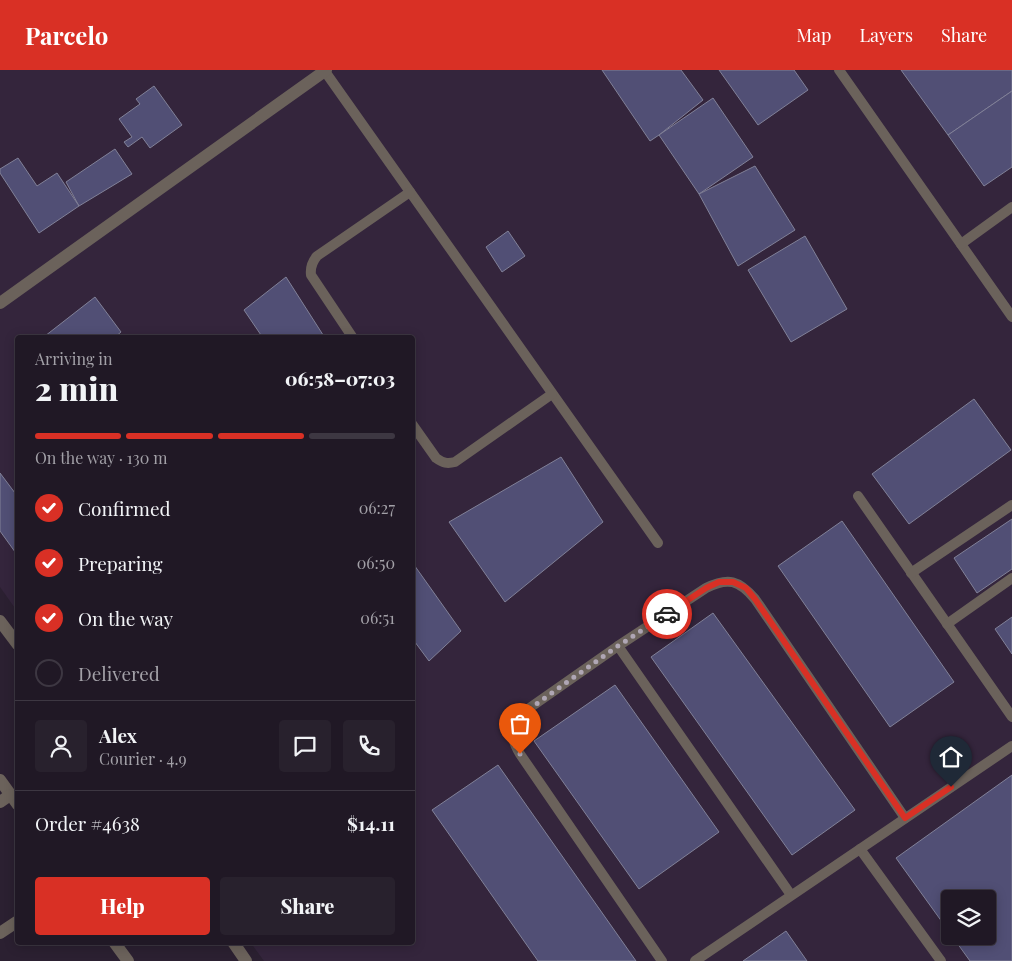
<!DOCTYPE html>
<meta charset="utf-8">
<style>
:root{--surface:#201825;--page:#28212d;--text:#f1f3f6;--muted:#a2a0a7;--line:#3d3742;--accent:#d93025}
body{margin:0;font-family:"Playfair Display",serif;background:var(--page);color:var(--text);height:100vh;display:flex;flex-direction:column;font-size:19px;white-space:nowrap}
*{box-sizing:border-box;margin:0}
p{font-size:16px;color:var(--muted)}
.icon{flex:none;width:28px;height:28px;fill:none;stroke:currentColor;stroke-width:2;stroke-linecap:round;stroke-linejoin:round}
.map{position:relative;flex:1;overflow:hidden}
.sheet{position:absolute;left:15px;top:265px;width:400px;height:610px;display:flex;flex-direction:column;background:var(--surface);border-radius:5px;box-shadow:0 2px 12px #0003,0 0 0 1px var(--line)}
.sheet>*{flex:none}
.tools{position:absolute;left:941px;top:820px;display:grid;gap:10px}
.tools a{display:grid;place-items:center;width:55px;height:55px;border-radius:5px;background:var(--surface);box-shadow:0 2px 12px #0003,0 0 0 1px var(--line);font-size:25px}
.pin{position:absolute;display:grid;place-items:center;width:42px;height:42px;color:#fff;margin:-51px -21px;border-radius:50% 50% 50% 0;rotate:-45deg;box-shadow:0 0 5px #0007}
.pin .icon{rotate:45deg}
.courier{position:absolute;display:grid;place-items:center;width:50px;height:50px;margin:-25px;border:4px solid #d93025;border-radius:50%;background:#fff;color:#222;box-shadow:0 1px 6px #0007}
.summary em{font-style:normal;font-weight:800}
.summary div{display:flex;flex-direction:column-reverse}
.summary{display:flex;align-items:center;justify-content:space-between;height:85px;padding:0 20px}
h1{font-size:32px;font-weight:800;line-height:38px}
.bar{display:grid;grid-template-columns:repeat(4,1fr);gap:8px 5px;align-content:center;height:60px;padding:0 20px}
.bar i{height:6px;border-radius:4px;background:var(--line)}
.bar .selected{background:var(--accent)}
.bar p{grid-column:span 4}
.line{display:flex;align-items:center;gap:12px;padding:0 20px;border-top:1px solid var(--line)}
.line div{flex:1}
.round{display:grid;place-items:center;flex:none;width:52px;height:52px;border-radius:5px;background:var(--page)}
ol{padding:0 20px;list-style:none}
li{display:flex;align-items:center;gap:15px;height:55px}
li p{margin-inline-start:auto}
li .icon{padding:5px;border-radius:50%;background:var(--accent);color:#fff;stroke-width:4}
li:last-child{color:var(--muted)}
li i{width:28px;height:28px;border:2px solid var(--line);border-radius:50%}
.cta{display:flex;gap:10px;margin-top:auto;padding:10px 20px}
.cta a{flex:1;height:58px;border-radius:5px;background:var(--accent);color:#fff;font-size:20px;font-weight:800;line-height:58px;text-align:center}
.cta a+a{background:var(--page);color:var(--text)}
header{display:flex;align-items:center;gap:30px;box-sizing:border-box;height:70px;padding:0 25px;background:var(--accent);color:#fff}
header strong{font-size:24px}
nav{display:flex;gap:28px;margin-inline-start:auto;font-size:18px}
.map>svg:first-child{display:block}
.built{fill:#34253c;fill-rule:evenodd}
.building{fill:#514f75;stroke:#818198}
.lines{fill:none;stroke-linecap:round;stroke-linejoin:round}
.service{stroke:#6b625b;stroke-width:10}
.minor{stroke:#6b625b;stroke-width:12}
.done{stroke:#afa6b4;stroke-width:5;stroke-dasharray:0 9}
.route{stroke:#d93025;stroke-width:6}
</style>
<header>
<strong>Parcelo</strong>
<nav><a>Map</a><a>Layers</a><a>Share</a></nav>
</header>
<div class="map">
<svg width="1012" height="891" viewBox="0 0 1012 891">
<rect width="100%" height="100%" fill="#2b2031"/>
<path class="built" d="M0,0H1012V891H264L251,873L412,872V268H18L17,541L0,517ZM950,829H988V866H950Z"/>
<g class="building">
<polygon points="602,0 681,0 703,30 659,65 650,71"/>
<polygon points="719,0 794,0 808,20 758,55"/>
<polygon points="901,0 1012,0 1012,21 948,65"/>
<polygon points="154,16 182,55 150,78 142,67 128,77 124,72 132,67 119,49 140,34 136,29"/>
<polygon points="1012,21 1012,97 984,116 948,65"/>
<polygon points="713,28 753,87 699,124 659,65"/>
<polygon points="115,79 132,104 79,136 66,112"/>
<polygon points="18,88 37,116 57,103 79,136 39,163 0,103 0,99"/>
<polygon points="755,96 795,160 738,196 699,124"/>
<polygon points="508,161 525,186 502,202 486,177"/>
<polygon points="805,166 847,239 791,272 748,200"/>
<polygon points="286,207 325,268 263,268 244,240"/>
<polygon points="95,227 121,262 114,268 46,268 45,266"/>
<polygon points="974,329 1011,380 909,454 872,404"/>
<polygon points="561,387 603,452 505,532 449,452"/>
<polygon points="0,403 18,427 18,486 0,461"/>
<polygon points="1012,449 1012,499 977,523 954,488"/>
<polygon points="842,451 954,612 890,657 778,496"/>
<polygon points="412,492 461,561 429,591 412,568"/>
<polygon points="713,543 855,740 792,785 651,587"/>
<polygon points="1012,547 1012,584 995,559"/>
<polygon points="615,615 719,762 639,819 534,671"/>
<polygon points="498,695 636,891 538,891 432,740"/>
<polygon points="1012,705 1012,891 970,891 952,866 988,866 988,829 950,829 950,863 896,788"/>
<polygon points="786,861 807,891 743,891"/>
</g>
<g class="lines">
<g class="service">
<polyline points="324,0 658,473"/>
<polyline points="839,0 1012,247"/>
<polyline points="961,174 1012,137"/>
<path d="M353,268L311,205C310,197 312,192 317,186L410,122"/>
<path d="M412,354L436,388C443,393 447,394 455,392L552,324"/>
<polyline points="858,426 1012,647"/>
<polyline points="911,503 1012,435"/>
<polyline points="947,554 1012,508"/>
<polyline points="618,576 791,825"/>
<polyline points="860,779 941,891"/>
<path d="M662,891L520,684C508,664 510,654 528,639L618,576L706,518C728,507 739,510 755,529L905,748"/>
<polyline points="695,891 1012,676"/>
</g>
<g class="minor">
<polyline points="0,233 326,0"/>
<polyline points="0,551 18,575"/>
<polyline points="0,710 18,735"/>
<polyline points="0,732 10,725"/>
<polyline points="0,863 18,851"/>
<polyline points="114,872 128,891"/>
<polyline points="233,872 246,891"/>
</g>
</g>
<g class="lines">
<path class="done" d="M520,684C511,668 510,664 518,647L618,576L667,544"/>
<polyline class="route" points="667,544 706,518 719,512 733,512 746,518 755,529 905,748 951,717"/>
</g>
</svg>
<div class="tools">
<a><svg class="icon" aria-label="layers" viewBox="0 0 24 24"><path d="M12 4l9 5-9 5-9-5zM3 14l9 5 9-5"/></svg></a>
</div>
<div class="pin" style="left:520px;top:684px;background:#ea580c"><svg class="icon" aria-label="bag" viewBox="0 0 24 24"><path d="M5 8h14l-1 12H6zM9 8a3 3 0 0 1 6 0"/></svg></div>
<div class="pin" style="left:951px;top:717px;background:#1f2937"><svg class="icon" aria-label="home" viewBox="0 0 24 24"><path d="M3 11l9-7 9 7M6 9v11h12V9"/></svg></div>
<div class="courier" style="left:667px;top:544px"><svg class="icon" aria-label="car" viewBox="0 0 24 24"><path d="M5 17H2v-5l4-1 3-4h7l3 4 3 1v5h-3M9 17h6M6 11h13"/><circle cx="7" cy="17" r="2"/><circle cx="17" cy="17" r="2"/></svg></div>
<section class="sheet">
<div class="summary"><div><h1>2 min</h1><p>Arriving in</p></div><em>06:58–07:03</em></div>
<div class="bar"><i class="selected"></i><i class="selected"></i><i class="selected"></i><i></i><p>On the way · 130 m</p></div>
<ol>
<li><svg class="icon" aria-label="check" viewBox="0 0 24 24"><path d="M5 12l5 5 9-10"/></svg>Confirmed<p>06:27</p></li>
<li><svg class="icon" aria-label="check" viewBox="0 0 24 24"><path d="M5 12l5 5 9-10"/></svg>Preparing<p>06:50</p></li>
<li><svg class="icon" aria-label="check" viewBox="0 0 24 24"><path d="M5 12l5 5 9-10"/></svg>On the way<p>06:51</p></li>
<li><i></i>Delivered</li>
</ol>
<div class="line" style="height:90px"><a class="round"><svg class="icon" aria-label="person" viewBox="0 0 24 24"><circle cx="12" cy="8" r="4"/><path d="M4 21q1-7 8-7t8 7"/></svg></a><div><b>Alex</b><p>Courier · 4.9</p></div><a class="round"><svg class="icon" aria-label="chat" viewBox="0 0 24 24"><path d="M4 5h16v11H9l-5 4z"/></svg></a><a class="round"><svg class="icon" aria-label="phone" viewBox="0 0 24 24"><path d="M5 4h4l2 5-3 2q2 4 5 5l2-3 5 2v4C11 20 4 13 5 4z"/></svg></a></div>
<div class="line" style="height:65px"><div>Order #4638</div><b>$14.11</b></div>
<div class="cta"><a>Help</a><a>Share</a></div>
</section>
</div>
